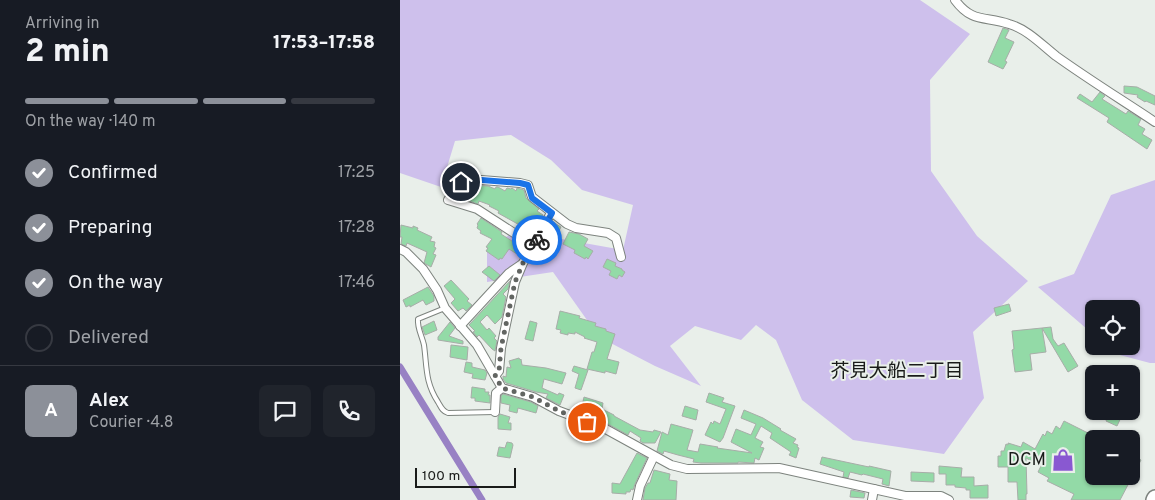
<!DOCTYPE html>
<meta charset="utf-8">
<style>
:root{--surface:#171b24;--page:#20242c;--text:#f1f3f6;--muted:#9ea1a6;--line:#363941;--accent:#8c9099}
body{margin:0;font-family:Overpass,"Noto Sans JP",sans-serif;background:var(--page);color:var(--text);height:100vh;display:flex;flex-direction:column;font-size:19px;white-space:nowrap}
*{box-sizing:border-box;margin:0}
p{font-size:16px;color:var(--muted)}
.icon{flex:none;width:28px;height:28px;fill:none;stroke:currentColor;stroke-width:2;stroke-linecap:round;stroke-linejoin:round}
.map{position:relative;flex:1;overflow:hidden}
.sheet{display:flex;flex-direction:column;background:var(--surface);width:400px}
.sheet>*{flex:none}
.buttons{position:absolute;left:685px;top:300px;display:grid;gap:10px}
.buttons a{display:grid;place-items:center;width:55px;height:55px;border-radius:8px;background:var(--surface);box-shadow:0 1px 4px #0004;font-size:25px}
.scale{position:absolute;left:15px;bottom:12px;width:101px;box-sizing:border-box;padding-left:5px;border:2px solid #191b19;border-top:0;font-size:14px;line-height:18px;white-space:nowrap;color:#191b19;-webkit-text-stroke:4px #e9efea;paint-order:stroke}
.pin{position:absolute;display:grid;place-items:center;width:42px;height:42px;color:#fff;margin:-21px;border:2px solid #fff;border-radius:50%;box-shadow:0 1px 5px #0007}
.courier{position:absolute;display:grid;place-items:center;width:50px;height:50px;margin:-25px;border:4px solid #1a73e8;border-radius:50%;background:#fff;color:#222;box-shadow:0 1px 6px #0007}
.summary em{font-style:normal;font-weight:800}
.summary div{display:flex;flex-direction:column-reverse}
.summary{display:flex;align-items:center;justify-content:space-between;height:85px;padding:0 25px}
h1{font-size:32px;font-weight:800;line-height:38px}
.bar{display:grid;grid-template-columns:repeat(4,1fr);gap:8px 5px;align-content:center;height:60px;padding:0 25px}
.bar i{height:6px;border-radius:4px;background:var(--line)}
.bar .selected{background:var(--accent)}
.bar p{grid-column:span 4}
.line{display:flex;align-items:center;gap:12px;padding:0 25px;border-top:1px solid var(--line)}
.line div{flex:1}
.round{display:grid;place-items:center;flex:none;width:52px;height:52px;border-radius:8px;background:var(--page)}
ol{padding:0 25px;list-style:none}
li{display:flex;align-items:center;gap:15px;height:55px}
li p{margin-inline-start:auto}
li .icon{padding:5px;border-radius:50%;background:var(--accent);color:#fff;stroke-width:4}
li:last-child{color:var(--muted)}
li i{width:28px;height:28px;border:2px solid var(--line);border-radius:50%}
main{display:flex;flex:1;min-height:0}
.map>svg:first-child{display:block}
.green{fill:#cec0ec}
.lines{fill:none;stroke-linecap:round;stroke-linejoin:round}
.canal{stroke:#9881c4;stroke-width:7}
.building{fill:#93daa7;stroke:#a7ada8}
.lane-casing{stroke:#7d837e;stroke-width:6}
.street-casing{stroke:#7d837e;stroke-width:10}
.highway-casing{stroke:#7d837e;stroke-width:18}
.lane{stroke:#fff;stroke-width:4}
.street{stroke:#fff;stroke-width:8}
.highway{stroke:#fff;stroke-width:15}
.done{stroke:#626562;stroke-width:5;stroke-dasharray:0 9}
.route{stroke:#1a73e8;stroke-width:6}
.labels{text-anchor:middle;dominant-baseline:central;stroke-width:4;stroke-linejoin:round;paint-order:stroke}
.poi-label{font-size:18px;fill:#191b19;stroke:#e9efea;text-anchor:end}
.neighbourhood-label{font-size:19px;fill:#191b19;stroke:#e9efea}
</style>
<main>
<section class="sheet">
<div class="summary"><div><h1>2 min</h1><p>Arriving in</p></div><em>17:53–17:58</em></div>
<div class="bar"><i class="selected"></i><i class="selected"></i><i class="selected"></i><i></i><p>On the way · 140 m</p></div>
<ol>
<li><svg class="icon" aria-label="check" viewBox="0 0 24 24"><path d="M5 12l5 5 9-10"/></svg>Confirmed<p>17:25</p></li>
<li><svg class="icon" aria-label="check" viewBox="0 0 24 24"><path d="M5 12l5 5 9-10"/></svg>Preparing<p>17:28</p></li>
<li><svg class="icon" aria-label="check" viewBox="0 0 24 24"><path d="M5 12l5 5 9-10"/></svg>On the way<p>17:46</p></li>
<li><i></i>Delivered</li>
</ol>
<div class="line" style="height:90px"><b class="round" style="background:var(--accent);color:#fff">A</b><div><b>Alex</b><p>Courier · 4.8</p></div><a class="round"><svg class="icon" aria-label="chat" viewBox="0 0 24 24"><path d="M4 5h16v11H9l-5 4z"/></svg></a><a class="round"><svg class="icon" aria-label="phone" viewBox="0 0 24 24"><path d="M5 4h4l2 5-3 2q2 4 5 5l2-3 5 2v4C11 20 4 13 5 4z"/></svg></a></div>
</section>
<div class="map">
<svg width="755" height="500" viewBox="0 0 755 500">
<rect width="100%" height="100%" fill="#e9efea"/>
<g class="green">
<polygon points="0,0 520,0 570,34 530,80 531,171 577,236 628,281 573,332 584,398 544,454 453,440 402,400 376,340 356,325 341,340 295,326 270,346 301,386 255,366 199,337 153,272 87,282 87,247 117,231 223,250 233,205 182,190 151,160 111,135 55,141 41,187 0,173"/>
<polygon points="755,180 755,363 750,363 716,354 707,346 731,346 731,309 694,309 694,335 638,287 674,274 711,195"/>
</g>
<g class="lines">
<polyline class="canal" points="0,367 82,500"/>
</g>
<g class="building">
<polygon points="603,28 609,30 605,38 614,42 605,61 607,62 603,69 588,62"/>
<polygon points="724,86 737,87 755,96 755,105 746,101 745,102 737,97 738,95 724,93"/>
<polygon points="700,92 705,96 702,99 726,114 728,111 741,119 738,125 745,129 742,134 752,140 747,149 707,122 709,118 677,98 680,94 692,102"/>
<polygon points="70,185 88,186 95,189 96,187 98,187 105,191 107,188 111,189 112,188 116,191 117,188 124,190 126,198 139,209 137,211 143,215 132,234 124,229 125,228 98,213 99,211 89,206 90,205 79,201 78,204 60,198 62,191 65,187"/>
<polygon points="81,218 102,232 101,234 115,243 116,242 122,245 117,254 109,249 102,259 100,258 99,260 86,251 88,248 86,247 92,239 80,233 81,231 77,228 78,225 77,224"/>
<polygon points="153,222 161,227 150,247 141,242"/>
<polygon points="1,225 13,228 13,226 18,228 17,230 32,237 30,241 35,242 34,247 36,248 33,254 36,255 31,267 24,263 27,252 7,243 6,246 1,244 2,237 0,237"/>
<polygon points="169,232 179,234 188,239 184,246 193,251 188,259 186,257 185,259 176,254 174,253 175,250 163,244"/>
<polygon points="207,259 216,263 215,266 222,269 222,270 225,272 222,277 219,275 217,279 209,275 211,271 203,267"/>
<polygon points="89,266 100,275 94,281 82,272"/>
<polygon points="51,280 69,299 67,301 72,305 66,311 63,308 58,311 51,303 55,299 44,286"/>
<polygon points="110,281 108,289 103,294 106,297 102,317 95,324 87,315 80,322 87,330 89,328 96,336 94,338 97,341 95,351 92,349 79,335 77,337 73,332 75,331 69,325"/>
<polygon points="28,287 34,296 34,301 26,305 23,300 10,307 10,305 6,307 3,300"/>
<polygon points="609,304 611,311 596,316 594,308"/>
<polygon points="160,311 180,316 179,318 196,323 195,326 206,329 206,331 215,334 207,359 219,362 216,374 205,371 205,373 187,369 192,352 194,352 197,342 184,338 185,337 175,332 175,334 168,333 168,335 160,333 161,330 156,329"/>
<polygon points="34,321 37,330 25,335 22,327"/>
<polygon points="130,321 137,323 133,341 125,339"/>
<polygon points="50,322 55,328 49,336 63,341 63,344 38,340 38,337"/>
<polygon points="651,327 653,339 658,346 664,343 678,366 668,372 642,328"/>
<polygon points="642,328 646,352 630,354 632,370 615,372 612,350 614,349 612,331"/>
<polygon points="51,345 68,347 67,360 50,357"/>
<polygon points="119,358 120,360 121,359 122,365 146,368 166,373 162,384 144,379 142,388 158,395 159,393 164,395 160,405 146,398 148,394 136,392 106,383 103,379 103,376 106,377 107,367 111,368 109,361"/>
<polygon points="66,362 72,363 72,367 85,370 87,373 85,380 72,378 73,374 64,372"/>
<polygon points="174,366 188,370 181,390 175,388 179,374 172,371"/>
<polygon points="72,387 85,389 85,392 89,392 88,395 90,395 90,403 75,401 75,398 71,398"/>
<polygon points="309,393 324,398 322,402 335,406 323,438 320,442 305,435 311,422 313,424 314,421 320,424 326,409 306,402"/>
<polygon points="103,394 131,402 138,406 136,413 118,408 117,413 109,411 110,405 101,403 101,396"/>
<polygon points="184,397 203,403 202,409 214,415 214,416 240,430 253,432 254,430 261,432 255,443 243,443 240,441 241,438 230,431 228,435 208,424 194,418 196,412 184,408 182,414 175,411 177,406 179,405 182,406"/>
<polygon points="285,406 298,410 296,420 282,416"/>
<polygon points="344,410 363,418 381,429 380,430 396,439 393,443 398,445 397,447 399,448 396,458 389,455 391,452 370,438 372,433 361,426 355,438 363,442 360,447 364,448 359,460 355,458 354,463 338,462 338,463 301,463 293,462 294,459 278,455 264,451 263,454 257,451 262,432 268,435 271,424 293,430 287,450 298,452 300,444 318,447 317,448 352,453 331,442 336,429 351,435 356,424 341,418"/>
<polygon points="710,411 724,411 717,426 706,421"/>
<polygon points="100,414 110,417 108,423 111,423 111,430 98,429 98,417"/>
<polygon points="664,421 694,436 694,476 731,476 731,455 741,460 720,500 671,500 674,494 647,481 649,478 638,472 641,466 626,458 627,494 626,494 626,500 618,500 617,482 608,482 608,467 598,467 598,456 601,456 601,451 604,451 606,444 608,445 608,443 621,447 623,442 635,449 643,434 645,436 647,431 652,434 656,426 660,429"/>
<polygon points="107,442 112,443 113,445 110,458 97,456 99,447 105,448"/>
<polygon points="237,453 247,458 235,484 233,490 231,489 230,492 226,492 226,494 212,493 212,483 220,484"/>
<polygon points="422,457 469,467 469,466 491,471 489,486 482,484 483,479 463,474 462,475 450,472 448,478 443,477 444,472 420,464"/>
<polygon points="539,466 562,468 561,477 574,477 574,486 588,485 588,498 570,498 570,490 566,490 566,488 555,487 555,485 546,485 546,474 539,474"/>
<polygon points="254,470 270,474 269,480 277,481 276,500 243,500 245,488 248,483 250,483"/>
<polygon points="511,472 534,473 534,482 511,481"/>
<polygon points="451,490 465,493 464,498 450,497"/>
</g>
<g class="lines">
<defs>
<path id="lane" d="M45,308L18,319C17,328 22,336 24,345C27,367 25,382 38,402C41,407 42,411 48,413L95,412"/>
<g id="street">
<path d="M555,0C572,23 585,16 609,24C627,29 642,45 656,56C688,79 722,100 755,122"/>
<polyline points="134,246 77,209 48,200 61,182 69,179 120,183 128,185 132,197 167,224 176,228 208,233 216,238 221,257"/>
<polyline points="0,249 6,252 23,269 37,290 45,308 77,345 102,388 133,397 159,411 202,427 271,465 287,469 379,468 505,496 541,496 549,500"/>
<polyline points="60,326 109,273 122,264"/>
<polyline points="95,376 99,371 101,348 115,282 123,263 151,213"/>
<polyline points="95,412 96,393 102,388"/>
<polyline points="237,500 240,486 254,456"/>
<polyline points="472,500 474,489"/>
</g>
<polyline id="highway" points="754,500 755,498"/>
</defs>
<use href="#lane" class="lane-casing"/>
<use href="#street" class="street-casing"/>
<use href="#highway" class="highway-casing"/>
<use href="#lane" class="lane"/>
<use href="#street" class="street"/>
<use href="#highway" class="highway"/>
</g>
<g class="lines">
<polyline class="done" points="137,240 123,263 115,282 101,348 99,371 95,376 102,388 133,397 159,411 187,422"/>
<polyline class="route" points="61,182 69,179 120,183 128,185 132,198 152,213 137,240"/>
</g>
<defs>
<symbol id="shop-bare" viewBox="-9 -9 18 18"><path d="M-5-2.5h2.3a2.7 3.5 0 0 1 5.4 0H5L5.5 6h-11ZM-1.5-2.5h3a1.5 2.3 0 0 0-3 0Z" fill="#8958d1" stroke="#e9efea" stroke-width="2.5" paint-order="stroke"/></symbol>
</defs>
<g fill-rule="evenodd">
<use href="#shop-bare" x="647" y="444" width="32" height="32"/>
</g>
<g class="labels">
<g class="poi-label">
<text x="646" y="460">DCM</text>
</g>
<g class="neighbourhood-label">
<text x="497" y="372">芥見大船二丁目</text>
</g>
</g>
</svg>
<div class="buttons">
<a><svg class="icon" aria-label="locate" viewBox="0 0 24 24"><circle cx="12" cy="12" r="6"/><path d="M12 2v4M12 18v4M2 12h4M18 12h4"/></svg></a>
<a>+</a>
<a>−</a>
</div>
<div class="scale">100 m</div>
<div class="pin" style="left:187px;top:422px;background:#ea580c"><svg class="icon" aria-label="bag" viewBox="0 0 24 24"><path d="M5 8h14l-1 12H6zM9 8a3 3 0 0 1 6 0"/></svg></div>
<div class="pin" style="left:61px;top:182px;background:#1f2937"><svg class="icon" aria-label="home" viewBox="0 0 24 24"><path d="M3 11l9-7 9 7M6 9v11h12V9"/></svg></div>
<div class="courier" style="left:137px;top:240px"><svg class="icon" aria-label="bike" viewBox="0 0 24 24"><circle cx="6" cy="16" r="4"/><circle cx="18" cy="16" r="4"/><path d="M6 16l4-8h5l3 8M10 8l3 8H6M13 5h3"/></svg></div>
</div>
</main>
